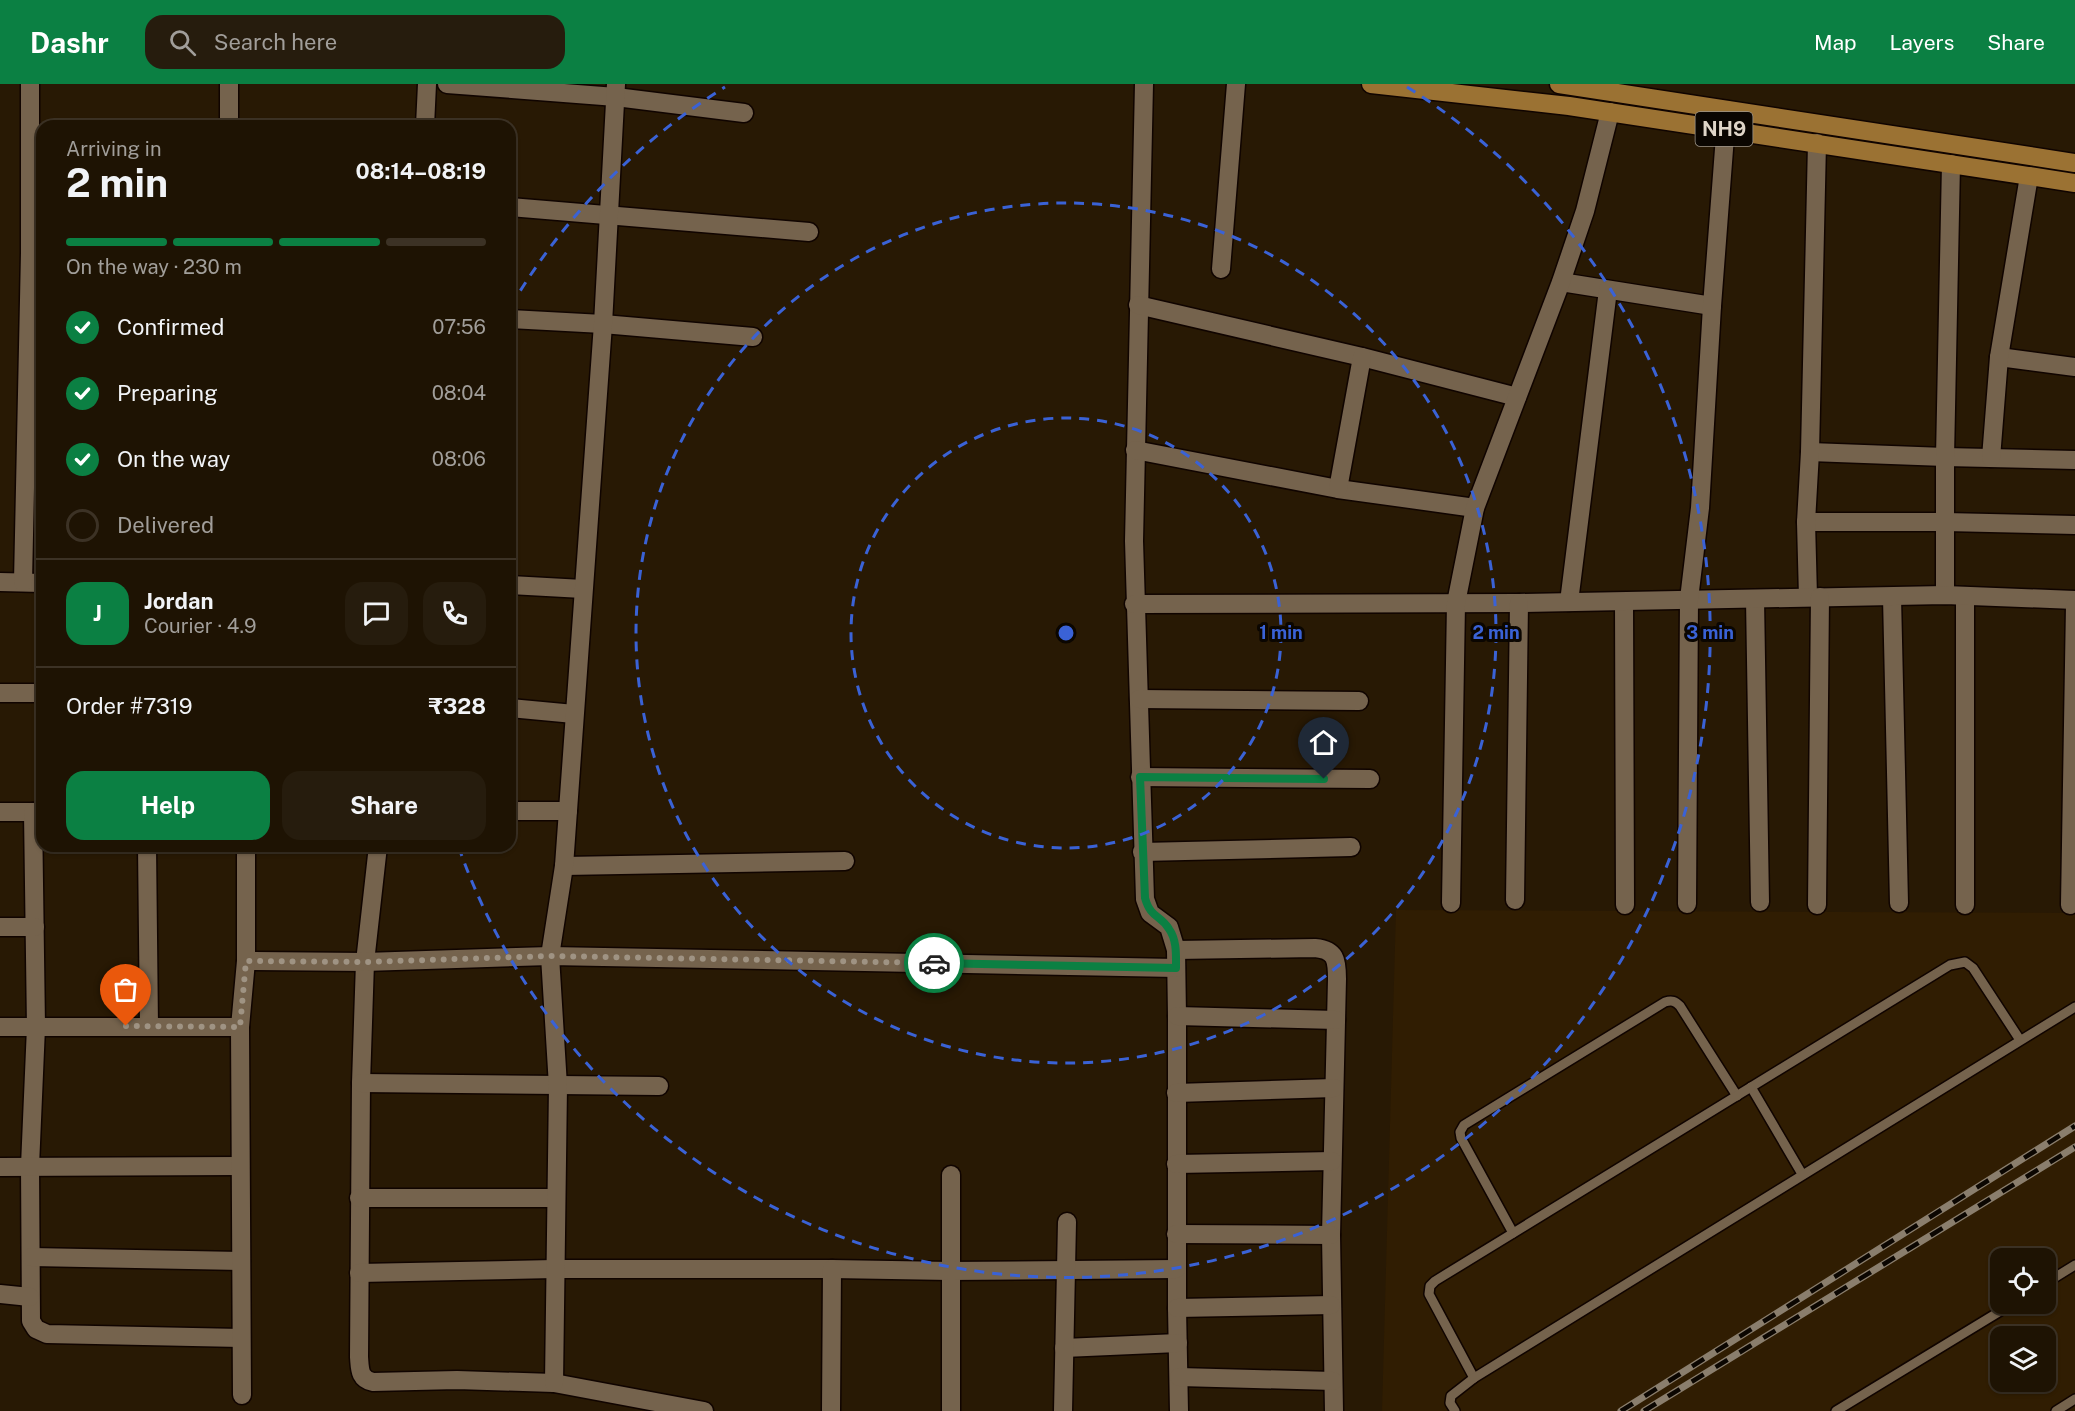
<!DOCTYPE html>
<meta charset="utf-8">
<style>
:root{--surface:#1e1303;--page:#261c0d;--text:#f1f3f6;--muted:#a19e9a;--line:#3c3225;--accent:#0b8043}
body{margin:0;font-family:"Public Sans",sans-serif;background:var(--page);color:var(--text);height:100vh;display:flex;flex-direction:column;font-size:22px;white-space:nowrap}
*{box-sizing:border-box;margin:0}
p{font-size:20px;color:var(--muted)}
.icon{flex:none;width:33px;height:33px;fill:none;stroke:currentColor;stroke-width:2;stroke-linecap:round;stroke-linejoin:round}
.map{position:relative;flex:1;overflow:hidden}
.drawer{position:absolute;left:36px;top:36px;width:480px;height:732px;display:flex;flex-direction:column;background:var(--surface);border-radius:18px;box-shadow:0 2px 4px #0004,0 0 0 2px var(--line)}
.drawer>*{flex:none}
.buttons{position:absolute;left:1990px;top:1164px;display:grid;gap:12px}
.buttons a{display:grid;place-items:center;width:66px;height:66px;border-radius:12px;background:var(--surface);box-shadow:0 2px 4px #0004,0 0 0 2px var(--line);font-size:30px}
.pin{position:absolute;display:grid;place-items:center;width:51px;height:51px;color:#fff;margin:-62px -26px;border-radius:50% 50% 50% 0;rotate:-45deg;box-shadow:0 0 6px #0007}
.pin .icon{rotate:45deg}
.courier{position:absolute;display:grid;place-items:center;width:60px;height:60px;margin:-30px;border:4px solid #0b8043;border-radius:50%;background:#fff;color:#222;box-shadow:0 2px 8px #0007}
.overview em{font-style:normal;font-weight:700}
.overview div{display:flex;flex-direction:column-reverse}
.overview{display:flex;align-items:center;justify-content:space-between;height:102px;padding:0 30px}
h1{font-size:39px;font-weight:700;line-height:45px}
.bar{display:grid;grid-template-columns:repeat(4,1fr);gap:9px 6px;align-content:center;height:72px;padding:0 30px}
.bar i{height:8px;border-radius:4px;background:var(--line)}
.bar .selected{background:var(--accent)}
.bar p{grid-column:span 4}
.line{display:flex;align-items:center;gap:15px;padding:0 30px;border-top:2px solid var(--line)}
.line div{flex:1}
.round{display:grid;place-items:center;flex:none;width:63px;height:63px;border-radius:18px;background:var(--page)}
ol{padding:0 30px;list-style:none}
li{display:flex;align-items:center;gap:18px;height:66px}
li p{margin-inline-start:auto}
li .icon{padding:6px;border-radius:50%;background:var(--accent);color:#fff;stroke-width:4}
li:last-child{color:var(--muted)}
li i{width:33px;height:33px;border:3px solid var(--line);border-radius:50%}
.button{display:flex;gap:12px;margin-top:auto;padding:12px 30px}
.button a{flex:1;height:69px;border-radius:18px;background:var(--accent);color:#fff;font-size:24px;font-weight:700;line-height:69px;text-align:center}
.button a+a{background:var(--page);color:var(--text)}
header{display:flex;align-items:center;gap:36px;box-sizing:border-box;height:84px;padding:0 30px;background:var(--accent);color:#fff}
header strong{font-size:28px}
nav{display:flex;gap:33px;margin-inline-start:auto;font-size:21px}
.search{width:420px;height:54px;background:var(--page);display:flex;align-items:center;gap:15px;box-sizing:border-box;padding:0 21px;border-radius:18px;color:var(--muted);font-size:22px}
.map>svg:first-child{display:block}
.built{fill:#301d02;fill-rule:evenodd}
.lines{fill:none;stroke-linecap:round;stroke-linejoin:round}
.lane-casing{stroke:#100400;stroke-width:12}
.street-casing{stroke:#100400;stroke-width:21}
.primary-casing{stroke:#100400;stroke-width:21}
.lane{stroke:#75634d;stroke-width:9}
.street{stroke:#75634d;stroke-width:18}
.primary{stroke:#9b7233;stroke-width:18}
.rail-casing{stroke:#8a7e6d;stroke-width:7}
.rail{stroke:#0b0601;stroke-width:4.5;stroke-dasharray:14;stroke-linecap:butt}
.done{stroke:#9f9383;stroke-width:6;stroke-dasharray:0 10.8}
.route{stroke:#0b8043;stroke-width:8}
.ring{fill:none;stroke:#3a62d6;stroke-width:3;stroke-dasharray:10 8}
.labels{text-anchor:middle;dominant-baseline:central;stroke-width:6;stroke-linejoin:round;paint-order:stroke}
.shield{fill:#0b0601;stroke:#9f978c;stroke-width:1.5}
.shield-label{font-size:20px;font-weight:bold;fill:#dfd5c8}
.centre{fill:#3a62d6;stroke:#0b0601;stroke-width:3}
.ring-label{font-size:18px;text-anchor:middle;font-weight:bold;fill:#3a62d6;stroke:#0b0601;stroke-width:6;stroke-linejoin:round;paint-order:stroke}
</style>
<header>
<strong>Dashr</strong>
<div class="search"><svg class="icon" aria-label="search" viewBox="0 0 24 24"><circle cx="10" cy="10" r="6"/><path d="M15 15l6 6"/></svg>Search here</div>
<nav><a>Map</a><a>Layers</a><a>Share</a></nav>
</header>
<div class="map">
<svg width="2075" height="1327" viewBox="0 0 2075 1327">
<rect width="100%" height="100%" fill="#281904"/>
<path class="built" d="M1396,826L2075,829V1327H1382ZM2001,1174H2046V1220H2001ZM2001,1252H2046V1298H2001Z"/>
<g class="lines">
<defs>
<g id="lane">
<polyline points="1751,1003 1802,1090"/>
<path d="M1513,1149L1461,1054L1460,1048L1464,1041L1665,918C1672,916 1675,917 1680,922L1737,1012"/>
<polyline points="2046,1199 2075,1181"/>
<polyline points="1474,1294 1429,1210 1430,1202 1435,1197 1950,881 1965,878 1973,884 2020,956"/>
<polyline points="1455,1327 1450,1319 1451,1312 1474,1294 2075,923"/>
<polyline points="1836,1327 2012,1220"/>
<polyline points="2056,1327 2075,1315"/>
</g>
<g id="street">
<polyline points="447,0 616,13 744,29"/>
<polyline points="1144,0 1134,457 1145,815 1150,829 1169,843 1176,866 1177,932 1177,1224 1179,1327"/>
<polyline points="229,42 229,0"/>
<polyline points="425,42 427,0"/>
<polyline points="510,123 809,148"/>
<polyline points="1221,185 1236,0"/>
<polyline points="1561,198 1712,222"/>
<polyline points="1138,221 1362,273 1517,313"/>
<polyline points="510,235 603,240 753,253"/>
<polyline points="1999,273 2075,283"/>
<polyline points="1135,366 1338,405 1475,424"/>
<polyline points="1810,368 1945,373 2075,376"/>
<polyline points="1991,374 1999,273 2029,92"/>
<polyline points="1338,405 1362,273"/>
<polyline points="1806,438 1945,438 2075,441"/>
<polyline points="0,498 42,499"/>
<polyline points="23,498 30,169 30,0"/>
<polyline points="510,501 583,505"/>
<polyline points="1945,511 1945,373 1951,80"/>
<polyline points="1965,512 1965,821"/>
<polyline points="1808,513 1806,438 1810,368 1817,59"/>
<polyline points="1892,513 1899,819"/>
<polyline points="1755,515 1760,818"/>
<polyline points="1569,518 1608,206"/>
<polyline points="1624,518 1625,821"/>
<polyline points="1134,520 1519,519 1945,511 2075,516"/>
<polyline points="0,609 42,609"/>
<polyline points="1139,615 1359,617"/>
<polyline points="510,624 574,630"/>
<polyline points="1140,693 1370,695"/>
<polyline points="510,727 568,727"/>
<polyline points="0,728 42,728"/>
<polyline points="33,728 36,943 30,1082 31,1237 36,1245 47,1250 241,1254"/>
<polyline points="147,762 149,942"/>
<path d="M378,762L365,878L361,999L359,1273C360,1285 359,1295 373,1298L457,1296L554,1299L704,1327"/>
<polyline points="1142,768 1351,763"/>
<polyline points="564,782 845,777"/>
<polyline points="1515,816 1519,519"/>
<polyline points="1451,819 1456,519 1475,424 1561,198 1585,127 1610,28"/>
<polyline points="1687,820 1689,515 1700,424 1712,222 1727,26"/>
<polyline points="1817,821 1820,513"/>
<polyline points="2070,821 2075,521"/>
<polyline points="0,843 35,843"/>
<path d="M1176,866L1315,864C1336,866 1337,876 1337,895L1331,1151L1334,1327"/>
<polyline points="246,877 365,878 550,872 1176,884"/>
<polyline points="1177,932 1336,936"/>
<polyline points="0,943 240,943"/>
<polyline points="361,999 659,1002"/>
<polyline points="1176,1009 1334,1004"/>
<polyline points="1176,1080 1332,1077"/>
<polyline points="0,1083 240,1082"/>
<polyline points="951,1091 951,1327"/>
<polyline points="359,1114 556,1114"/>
<polyline points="1176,1150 1331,1151"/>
<polyline points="31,1173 241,1177"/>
<polyline points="359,1189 554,1185 832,1185 950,1187 1176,1185"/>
<polyline points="0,1210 30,1213"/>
<polyline points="1177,1224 1331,1221"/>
<polyline points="1064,1264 1178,1259"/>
<polyline points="1179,1293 1333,1297"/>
<polyline points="554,1299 558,1002 550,872 564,782 603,240 616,0"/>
<polyline points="242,1311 240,943 246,877 246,762"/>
<polyline points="831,1327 832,1185"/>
<polyline points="1063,1327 1067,1138"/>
</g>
<g id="primary">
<polyline points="1371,0 1569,22 2075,99"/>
<polyline points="1559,0 2075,79"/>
</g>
</defs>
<use href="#lane" class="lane-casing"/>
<use href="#street" class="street-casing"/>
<use href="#primary" class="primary-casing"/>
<use href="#lane" class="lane"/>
<use href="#street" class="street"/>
<use href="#primary" class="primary"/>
<defs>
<g id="rail">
<polyline points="1621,1327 2075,1042"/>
<polyline points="1644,1327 2075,1063"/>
</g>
</defs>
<use href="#rail" class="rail-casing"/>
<use href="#rail" class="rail"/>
</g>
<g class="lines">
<polyline class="done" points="126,942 240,943 246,877 365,878 550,872 934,879"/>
<path class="route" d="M934,879L1176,884C1176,871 1177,856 1169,845C1160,830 1151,835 1145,814L1140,693L1324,695"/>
</g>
<g class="ring">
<circle cx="1066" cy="549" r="215"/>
<circle cx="1066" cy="549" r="430"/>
<path d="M511 222A644 644 0 0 1 725 3M1407 3A644 644 0 1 1 459 764"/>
</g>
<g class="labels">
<rect class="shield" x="1695.5" y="28" width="57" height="34" rx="4.5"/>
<g class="shield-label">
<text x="1724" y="45">NH9</text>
</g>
</g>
<circle cx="1066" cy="549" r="9" class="centre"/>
<g class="ring-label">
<text x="1281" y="555">1 min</text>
<text x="1496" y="555">2 min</text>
<text x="1710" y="555">3 min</text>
</g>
</svg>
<div class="buttons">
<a><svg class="icon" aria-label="locate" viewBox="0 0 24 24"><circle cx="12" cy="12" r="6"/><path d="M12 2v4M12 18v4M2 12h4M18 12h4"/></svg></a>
<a><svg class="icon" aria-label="layers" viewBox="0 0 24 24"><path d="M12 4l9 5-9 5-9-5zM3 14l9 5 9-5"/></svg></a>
</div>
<div class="pin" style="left:126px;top:942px;background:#ea580c"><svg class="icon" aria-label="bag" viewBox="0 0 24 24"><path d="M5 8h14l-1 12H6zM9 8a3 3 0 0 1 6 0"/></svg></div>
<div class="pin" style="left:1324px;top:695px;background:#1f2937"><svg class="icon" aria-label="home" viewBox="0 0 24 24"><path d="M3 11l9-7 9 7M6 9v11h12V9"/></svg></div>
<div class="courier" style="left:934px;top:879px"><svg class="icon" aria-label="car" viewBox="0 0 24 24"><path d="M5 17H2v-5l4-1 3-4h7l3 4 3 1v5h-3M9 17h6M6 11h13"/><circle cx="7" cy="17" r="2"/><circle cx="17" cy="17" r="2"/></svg></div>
<section class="drawer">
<div class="overview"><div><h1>2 min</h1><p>Arriving in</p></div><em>08:14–08:19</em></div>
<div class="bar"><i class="selected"></i><i class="selected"></i><i class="selected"></i><i></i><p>On the way · 230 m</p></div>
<ol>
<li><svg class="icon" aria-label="check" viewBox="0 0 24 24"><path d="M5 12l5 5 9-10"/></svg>Confirmed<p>07:56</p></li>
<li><svg class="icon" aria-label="check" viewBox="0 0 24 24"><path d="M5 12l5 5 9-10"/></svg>Preparing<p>08:04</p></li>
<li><svg class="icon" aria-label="check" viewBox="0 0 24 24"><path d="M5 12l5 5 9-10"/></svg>On the way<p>08:06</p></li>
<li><i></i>Delivered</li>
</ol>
<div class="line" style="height:108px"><b class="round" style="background:var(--accent);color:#fff">J</b><div><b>Jordan</b><p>Courier · 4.9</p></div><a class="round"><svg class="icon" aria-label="chat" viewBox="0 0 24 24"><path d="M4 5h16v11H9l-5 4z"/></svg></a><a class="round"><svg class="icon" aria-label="phone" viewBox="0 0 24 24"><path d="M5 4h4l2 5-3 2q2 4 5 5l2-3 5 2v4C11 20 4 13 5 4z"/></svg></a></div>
<div class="line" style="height:78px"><div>Order #7319</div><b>₹328</b></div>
<div class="button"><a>Help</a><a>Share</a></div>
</section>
</div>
